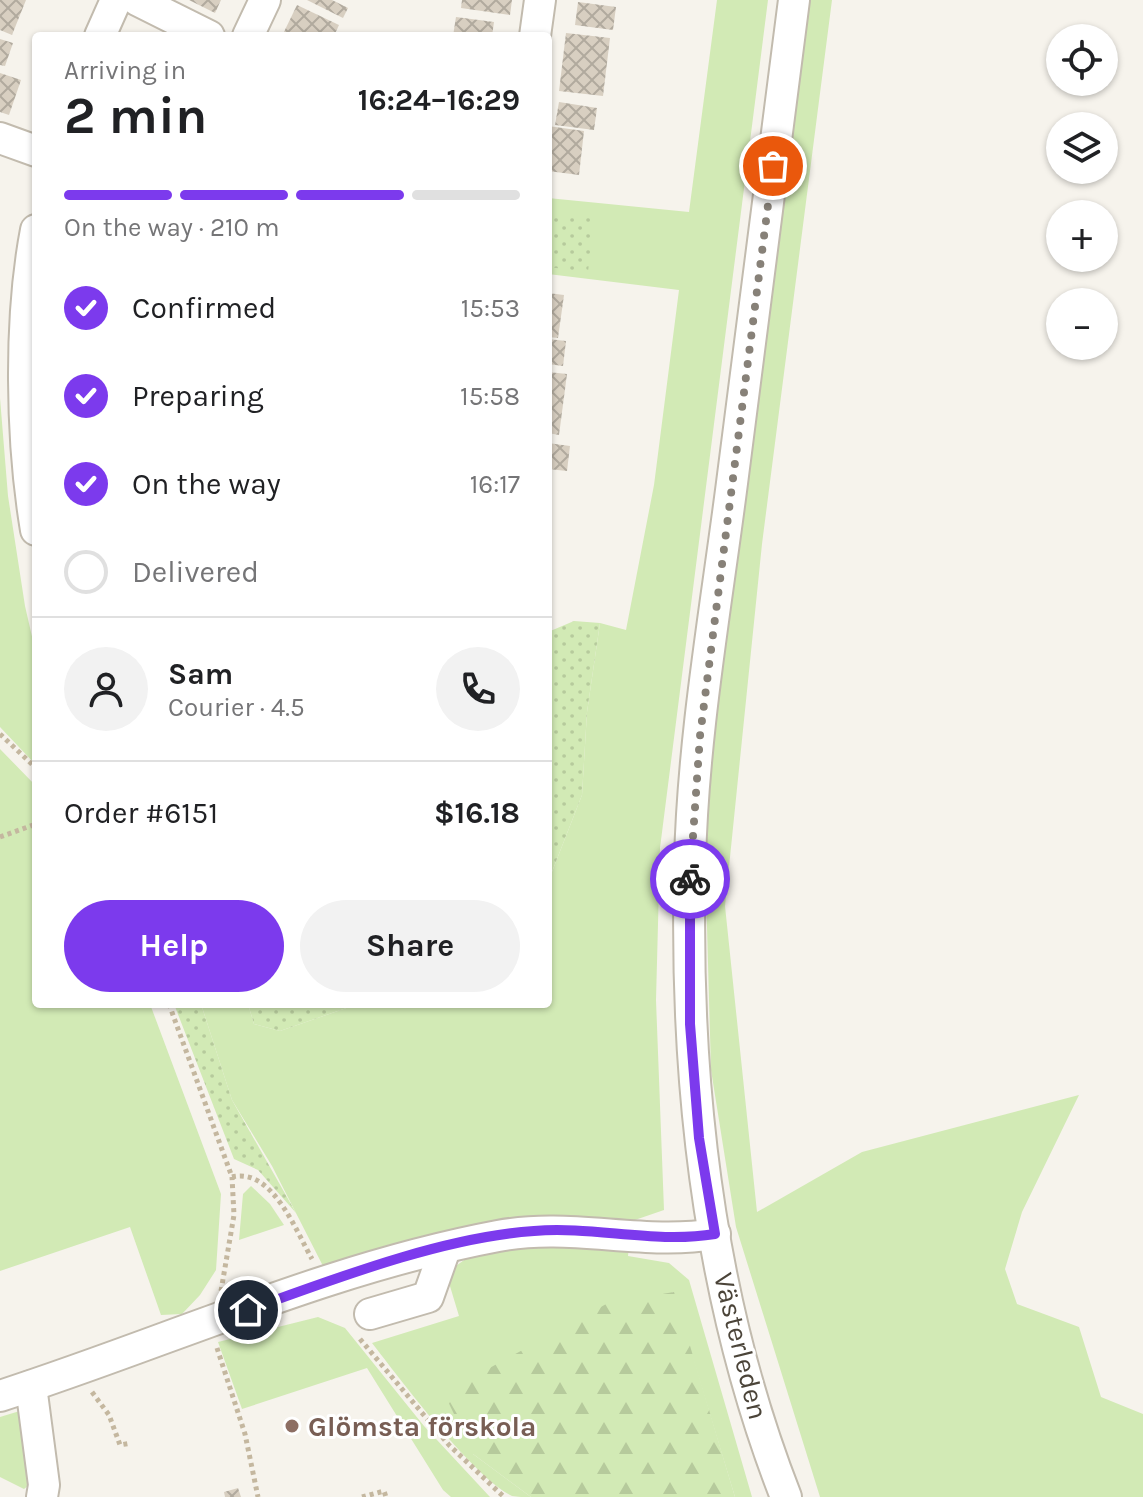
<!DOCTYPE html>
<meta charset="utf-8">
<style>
:root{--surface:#fff;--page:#f2f2f2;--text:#202124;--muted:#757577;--line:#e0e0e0;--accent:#7c3aed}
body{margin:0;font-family:Karla,sans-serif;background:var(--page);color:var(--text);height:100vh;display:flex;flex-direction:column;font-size:30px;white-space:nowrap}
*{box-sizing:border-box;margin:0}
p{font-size:26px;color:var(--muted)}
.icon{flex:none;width:44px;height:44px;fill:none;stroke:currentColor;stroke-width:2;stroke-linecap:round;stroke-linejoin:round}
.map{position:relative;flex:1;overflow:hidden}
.side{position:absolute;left:32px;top:32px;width:520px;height:976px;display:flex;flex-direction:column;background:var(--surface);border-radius:8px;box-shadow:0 2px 6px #0004}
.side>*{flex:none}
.tools{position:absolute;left:1046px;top:24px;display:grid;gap:16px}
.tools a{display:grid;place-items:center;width:72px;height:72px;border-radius:50%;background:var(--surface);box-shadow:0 2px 6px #0004;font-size:40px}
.pin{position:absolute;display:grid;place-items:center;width:68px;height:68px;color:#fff;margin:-34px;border:4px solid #fff;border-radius:50%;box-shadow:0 2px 8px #0007}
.courier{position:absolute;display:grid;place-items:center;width:80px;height:80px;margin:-40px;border:6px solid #7c3aed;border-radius:50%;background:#fff;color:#222;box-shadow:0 2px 10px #0007}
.head em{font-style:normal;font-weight:700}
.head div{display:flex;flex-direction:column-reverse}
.head{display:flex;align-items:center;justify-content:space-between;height:136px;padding:0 32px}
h1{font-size:52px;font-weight:700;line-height:60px}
.bar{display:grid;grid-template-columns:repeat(4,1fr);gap:12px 8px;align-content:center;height:96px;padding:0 32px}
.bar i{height:10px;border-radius:6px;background:var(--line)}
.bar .selected{background:var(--accent)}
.bar p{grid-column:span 4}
.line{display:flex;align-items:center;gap:20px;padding:0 32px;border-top:2px solid var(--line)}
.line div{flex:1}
.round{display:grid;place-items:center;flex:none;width:84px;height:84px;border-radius:42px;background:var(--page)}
ol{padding:0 32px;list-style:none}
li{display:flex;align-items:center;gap:24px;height:88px}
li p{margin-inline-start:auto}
li .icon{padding:8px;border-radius:50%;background:var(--accent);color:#fff;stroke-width:4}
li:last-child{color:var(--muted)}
li i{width:44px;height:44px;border:4px solid var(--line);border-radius:50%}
.action{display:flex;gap:16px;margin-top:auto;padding:16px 32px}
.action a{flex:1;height:92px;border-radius:48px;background:var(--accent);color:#fff;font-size:32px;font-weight:700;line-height:92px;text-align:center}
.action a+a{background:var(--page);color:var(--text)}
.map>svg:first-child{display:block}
.grass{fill:#d2eab5}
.forest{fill:url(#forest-firs)}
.park{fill:url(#park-dots)}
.building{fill:url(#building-cross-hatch)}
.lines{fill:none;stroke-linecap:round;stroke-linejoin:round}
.minor-casing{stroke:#c2bbae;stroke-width:34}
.path{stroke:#c4b79f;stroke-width:5;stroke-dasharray:4 4;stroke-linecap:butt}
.minor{stroke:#fff;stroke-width:30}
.done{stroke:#878178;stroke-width:8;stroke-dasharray:0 14.4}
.route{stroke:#7c3aed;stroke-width:10}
.education-dot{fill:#8d6e63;stroke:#fff;stroke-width:3}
.labels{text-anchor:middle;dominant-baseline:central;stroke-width:6;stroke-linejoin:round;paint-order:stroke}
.street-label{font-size:28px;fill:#4b4439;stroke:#fff}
.education-label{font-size:28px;font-weight:bold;fill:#785e54;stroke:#fff;text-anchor:start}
</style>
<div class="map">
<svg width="1143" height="1497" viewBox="0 0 1143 1497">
<defs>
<pattern id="forest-firs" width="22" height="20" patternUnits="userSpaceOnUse" patternTransform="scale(2)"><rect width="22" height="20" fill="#d2eab5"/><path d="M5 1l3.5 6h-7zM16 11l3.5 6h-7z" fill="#b6ca9c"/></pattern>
<pattern id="park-dots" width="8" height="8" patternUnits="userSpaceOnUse" patternTransform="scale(2)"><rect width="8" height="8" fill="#d2eab5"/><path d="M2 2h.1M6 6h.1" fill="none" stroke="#b6ca9c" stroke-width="1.8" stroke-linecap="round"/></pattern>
<pattern id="building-cross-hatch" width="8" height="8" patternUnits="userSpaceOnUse" patternTransform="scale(2)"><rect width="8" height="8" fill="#d8cfc1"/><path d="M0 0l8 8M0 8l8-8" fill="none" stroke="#b1aa9e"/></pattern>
</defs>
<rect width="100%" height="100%" fill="#f6f3ec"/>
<g class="grass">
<path d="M717,0H768L660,848L656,1000L664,1210L632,1221L628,1256L669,1263L689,1280L752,1497H735L673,1292L473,1454L531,1497C525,1497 517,1497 512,1496C474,1478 400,1379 372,1343L459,1316L446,1273L474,1253L324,1268L272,1166L232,1100L201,1004H248L254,1024L280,1031L358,1004H548V882L582,795L587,712L600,623L626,630L654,485L679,290L548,274V198L689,212Z"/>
<polygon points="806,0 832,0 762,544 725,906 757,1212 862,1152 1079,1095 1022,1212 1005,1269 1017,1304 1079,1327 1101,1397 1143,1414 1143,1497 820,1497 736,1227 711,1070 704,820"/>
<polygon points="0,398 8,496 25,606 36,654 36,765 0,727"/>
<polygon points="0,749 36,786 36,1004 150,1004 221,1194 216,1270 200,1295 182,1314 161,1315 130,1227 0,1271"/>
<polygon points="251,1186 270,1204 284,1225 239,1240 243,1194"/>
<polygon points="318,1317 345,1328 424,1426 490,1497 451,1497 443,1490 367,1368 242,1409 218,1342"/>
<polygon points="23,1410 34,1481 24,1489 0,1477 0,1417"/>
</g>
<polygon class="forest" points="674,1292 735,1497 531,1497 473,1454 444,1393 608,1303"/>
<g class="park">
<polygon points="548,212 594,218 588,272 548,267"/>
<polygon points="574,621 600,623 587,712 582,795 548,882 548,632"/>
<polygon points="174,1004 201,1004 232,1100 296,1213 258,1170 234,1159"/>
<polygon points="248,1004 358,1004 280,1031 254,1024"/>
</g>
<g class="building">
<polygon points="0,0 26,0 12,35 0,30"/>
<polygon points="189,0 221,0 215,13"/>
<polygon points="307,0 332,0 348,8 343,18"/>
<polygon points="462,0 512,0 510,15 461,8"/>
<polygon points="578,2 616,7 613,30 575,25"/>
<polygon points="297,5 339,25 334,36 282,36"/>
<polygon points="456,17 494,22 492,36 453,36"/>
<polygon points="566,33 610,38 603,96 559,91"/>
<polygon points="0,39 13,43 5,66 0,65"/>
<polygon points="0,73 21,80 9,115 0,112"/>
<polygon points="559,102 597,108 594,130 555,125"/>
<polygon points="548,126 584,131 579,175 548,171"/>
<polygon points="548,293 564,295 558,338 548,337"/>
<polygon points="548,339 566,341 563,366 548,364"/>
<polygon points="548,372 567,374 559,435 548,433"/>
<polygon points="548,443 570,446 567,471 548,469"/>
<polygon points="238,1488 241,1497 225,1497 224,1492"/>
</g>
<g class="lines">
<defs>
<g id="minor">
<polyline points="137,0 209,36"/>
<polyline points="100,36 116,0"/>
<polyline points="248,36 265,0"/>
<polyline points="535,36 540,0"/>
<polyline points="0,138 36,151"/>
<path d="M36,230C19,319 21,440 36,530"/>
<polyline points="370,1314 428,1297 445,1249"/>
<polyline points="31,1386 44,1485 42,1497"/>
<path d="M0,1396C165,1343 327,1268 498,1236C570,1222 642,1246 715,1234"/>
<path d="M786,1497C707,1296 684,1076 690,862C693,735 716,608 732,483C753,322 774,161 794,0"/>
</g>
</defs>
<use href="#minor" class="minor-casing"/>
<g class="path">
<polyline points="0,734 36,768"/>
<polyline points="0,837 36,824"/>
<path d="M169,1004L232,1177C272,1167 296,1231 312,1259"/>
<polyline points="221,1291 234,1215 232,1177"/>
<polyline points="360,1339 449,1445 504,1497"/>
<polyline points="217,1348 245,1434 258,1497"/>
<polyline points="92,1392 109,1415 120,1445 131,1443"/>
<polyline points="362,1497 384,1491 386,1497"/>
</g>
<use href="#minor" class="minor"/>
</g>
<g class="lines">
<polyline class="done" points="690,879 700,736 773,166"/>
<path class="route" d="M248,1310C334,1279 443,1237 534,1231C595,1226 654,1244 715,1234L699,1138L690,1024V879"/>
</g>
<circle class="education-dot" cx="292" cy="1426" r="8"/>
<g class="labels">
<g class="street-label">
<text transform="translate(741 1346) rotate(76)">Västerleden</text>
</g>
<g class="education-label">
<text x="308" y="1426">Glömsta förskola</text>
</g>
</g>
</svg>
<div class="tools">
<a><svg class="icon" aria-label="locate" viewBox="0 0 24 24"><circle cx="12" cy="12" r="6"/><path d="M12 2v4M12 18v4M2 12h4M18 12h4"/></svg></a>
<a><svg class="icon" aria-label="layers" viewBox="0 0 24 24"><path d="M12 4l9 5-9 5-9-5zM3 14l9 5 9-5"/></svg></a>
<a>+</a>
<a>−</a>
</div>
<div class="pin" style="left:773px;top:166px;background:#ea580c"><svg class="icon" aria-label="bag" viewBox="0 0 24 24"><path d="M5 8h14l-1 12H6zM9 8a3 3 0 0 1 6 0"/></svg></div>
<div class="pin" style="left:248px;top:1310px;background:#1f2937"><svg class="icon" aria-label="home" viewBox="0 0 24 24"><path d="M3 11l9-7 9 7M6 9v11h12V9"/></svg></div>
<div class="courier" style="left:690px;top:879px"><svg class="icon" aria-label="bike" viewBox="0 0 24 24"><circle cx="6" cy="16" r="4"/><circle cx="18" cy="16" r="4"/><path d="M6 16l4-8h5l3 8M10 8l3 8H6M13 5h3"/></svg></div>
<section class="side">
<div class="head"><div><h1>2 min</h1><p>Arriving in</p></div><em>16:24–16:29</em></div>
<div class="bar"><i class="selected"></i><i class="selected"></i><i class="selected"></i><i></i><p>On the way · 210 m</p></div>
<ol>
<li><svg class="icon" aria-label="check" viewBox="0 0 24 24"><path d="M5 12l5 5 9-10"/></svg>Confirmed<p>15:53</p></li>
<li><svg class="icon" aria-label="check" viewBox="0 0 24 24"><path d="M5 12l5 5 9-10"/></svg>Preparing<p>15:58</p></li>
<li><svg class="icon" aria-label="check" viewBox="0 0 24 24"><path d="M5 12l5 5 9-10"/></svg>On the way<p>16:17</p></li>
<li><i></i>Delivered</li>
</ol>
<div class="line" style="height:144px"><a class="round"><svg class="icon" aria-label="person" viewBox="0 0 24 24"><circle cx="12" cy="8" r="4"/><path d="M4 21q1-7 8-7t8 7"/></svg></a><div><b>Sam</b><p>Courier · 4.5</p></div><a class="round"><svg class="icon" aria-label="phone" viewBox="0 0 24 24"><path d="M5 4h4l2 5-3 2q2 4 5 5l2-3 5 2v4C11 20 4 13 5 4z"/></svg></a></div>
<div class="line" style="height:104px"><div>Order #6151</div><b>$16.18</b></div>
<div class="action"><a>Help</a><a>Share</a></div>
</section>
</div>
